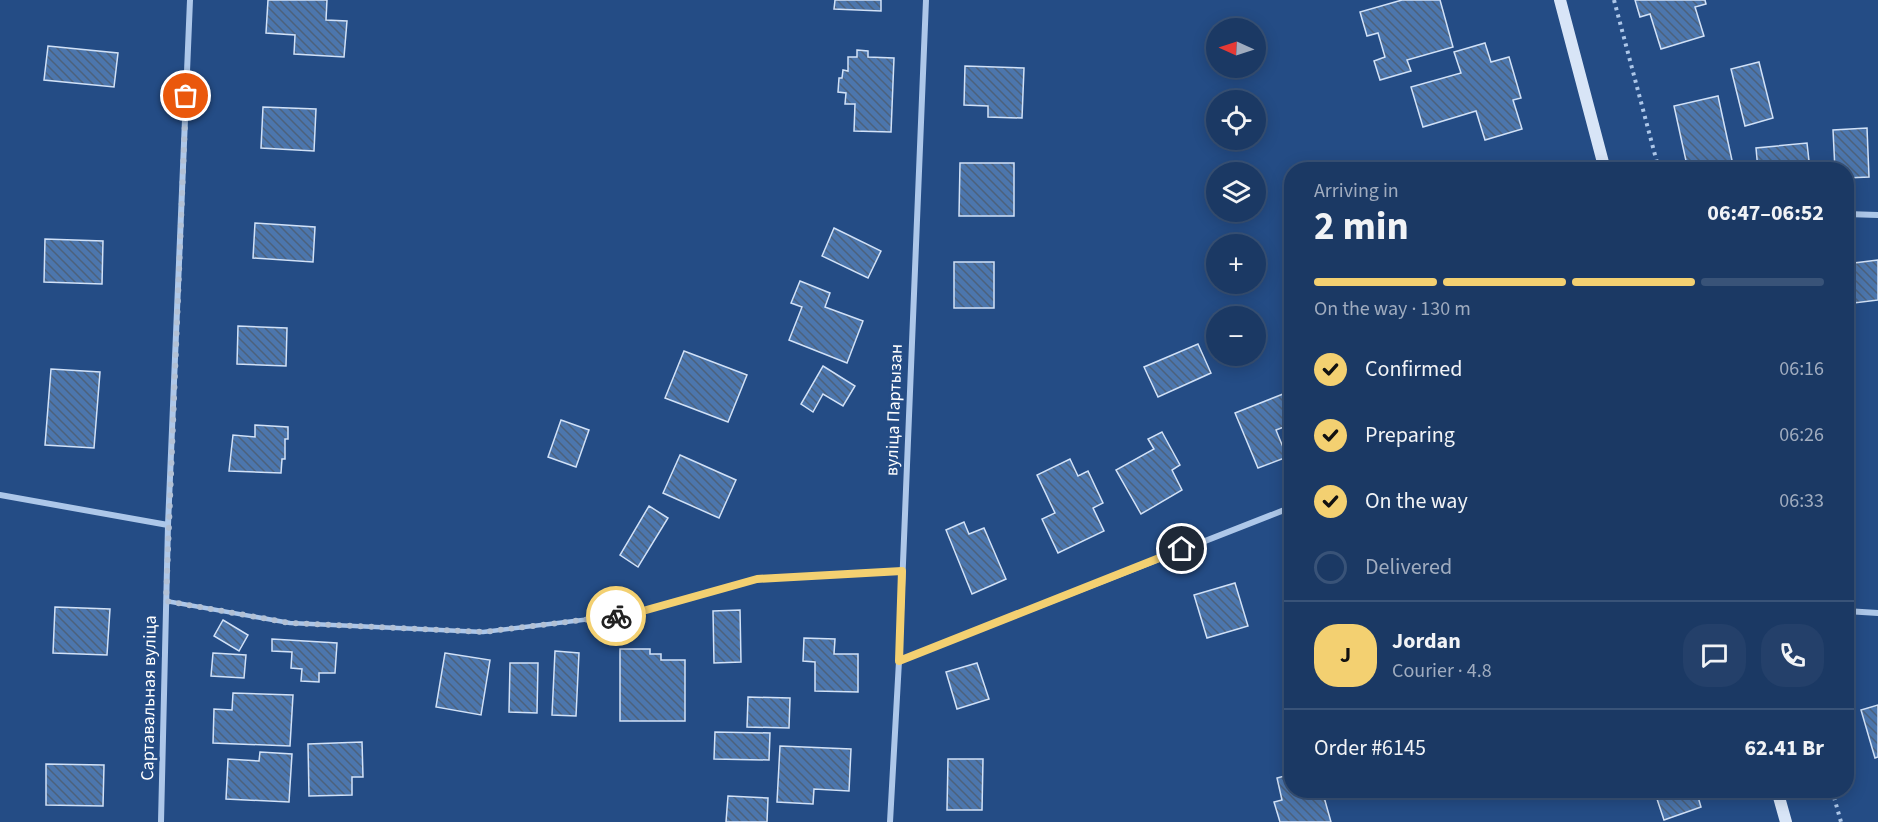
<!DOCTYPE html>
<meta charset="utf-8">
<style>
:root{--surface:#1b3964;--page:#24406a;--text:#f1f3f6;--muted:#a0acbf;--line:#395378;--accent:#f3d071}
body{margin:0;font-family:"Source Sans 3",sans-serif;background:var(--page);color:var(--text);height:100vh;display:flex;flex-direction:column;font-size:22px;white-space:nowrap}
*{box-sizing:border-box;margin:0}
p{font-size:20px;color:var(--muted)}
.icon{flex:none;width:33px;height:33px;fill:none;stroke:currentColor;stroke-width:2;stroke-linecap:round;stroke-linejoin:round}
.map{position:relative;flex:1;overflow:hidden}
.drawer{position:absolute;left:1284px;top:162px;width:570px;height:636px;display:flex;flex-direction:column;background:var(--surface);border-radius:24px;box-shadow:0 3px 15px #0003,0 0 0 2px var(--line)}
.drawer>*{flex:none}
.needle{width:39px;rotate:273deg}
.fabs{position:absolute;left:1206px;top:18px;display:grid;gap:12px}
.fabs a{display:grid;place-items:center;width:60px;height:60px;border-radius:50%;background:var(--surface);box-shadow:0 3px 15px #0003,0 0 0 2px var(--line);font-size:30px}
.pin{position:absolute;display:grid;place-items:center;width:51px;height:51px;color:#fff;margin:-26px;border:3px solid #fff;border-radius:50%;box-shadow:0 2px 6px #0007}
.courier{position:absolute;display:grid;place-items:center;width:60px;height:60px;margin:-30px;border:4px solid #f3d071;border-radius:50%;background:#fff;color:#222;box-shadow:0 2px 8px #0007}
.headline em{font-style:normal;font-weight:700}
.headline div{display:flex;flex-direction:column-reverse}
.headline{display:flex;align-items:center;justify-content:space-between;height:102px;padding:0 30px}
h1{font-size:39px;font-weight:700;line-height:45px}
.bar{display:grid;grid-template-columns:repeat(4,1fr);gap:9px 6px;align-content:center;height:72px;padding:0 30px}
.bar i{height:8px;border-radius:4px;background:var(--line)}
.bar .on{background:var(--accent)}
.bar p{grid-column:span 4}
.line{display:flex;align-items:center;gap:15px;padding:0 30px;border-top:2px solid var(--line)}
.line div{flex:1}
.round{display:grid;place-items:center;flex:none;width:63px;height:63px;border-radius:24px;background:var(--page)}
ol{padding:0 30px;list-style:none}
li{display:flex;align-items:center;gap:18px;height:66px}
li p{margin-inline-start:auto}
li .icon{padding:6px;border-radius:50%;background:var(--accent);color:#111;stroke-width:4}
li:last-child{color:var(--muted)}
li i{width:33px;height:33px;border:3px solid var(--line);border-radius:50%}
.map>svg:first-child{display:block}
.building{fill:url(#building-back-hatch);stroke:#d1e1f7;stroke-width:1.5}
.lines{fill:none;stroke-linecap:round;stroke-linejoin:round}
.path{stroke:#adc7e9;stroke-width:4;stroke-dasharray:3 4.5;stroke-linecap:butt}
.lane{stroke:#adc7e9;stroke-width:4.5}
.street{stroke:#adc7e9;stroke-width:6}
.secondary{stroke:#d8e5f7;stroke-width:12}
.done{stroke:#b2c0d4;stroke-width:6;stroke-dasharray:0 10.8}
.route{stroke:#f3d071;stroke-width:8}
.labels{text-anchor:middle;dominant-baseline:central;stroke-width:5;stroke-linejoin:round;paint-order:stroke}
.street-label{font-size:18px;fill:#fff;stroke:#244c85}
</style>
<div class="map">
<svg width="1878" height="822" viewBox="0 0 1878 822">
<defs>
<pattern id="building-back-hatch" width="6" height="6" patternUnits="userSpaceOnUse" patternTransform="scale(1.5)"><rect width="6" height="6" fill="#4c76ad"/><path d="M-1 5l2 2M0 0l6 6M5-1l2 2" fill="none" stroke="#4c617c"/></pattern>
</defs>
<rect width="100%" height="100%" fill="#244c85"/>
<g class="building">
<polygon points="268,0 327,0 326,20 347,21 344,57 294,54 295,35 266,33"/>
<polygon points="835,0 881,0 881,11 834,9"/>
<polygon points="1402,0 1440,0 1453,47 1407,60 1411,71 1380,80 1374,61 1385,57 1378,33 1367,36 1360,12"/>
<polygon points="1635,0 1705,0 1706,4 1695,7 1704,36 1661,49 1650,14 1640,17"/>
<polygon points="1485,43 1491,62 1509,57 1521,98 1513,100 1522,129 1485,140 1476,111 1423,127 1411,87 1461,73 1454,52"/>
<polygon points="48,46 118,53 114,87 44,80"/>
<polygon points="857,50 868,51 868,57 894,58 891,132 854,131 855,104 845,104 846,93 838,92 839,78 842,78 843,70 848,71 848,57 857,57"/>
<polygon points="1759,62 1773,118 1745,126 1731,69"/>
<polygon points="965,66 1024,68 1022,118 988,117 988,106 964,105"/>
<polygon points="1718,96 1733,165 1710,170 1688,170 1674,106"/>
<polygon points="263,107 316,109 314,151 261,148"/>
<polygon points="1867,128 1869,177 1846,178 1846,170 1835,170 1833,130"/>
<polygon points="1807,143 1810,170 1758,170 1756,148"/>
<polygon points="960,163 1014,163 1014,216 959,216"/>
<polygon points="255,223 315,227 313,262 253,258"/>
<polygon points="834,228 881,251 868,278 822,256"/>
<polygon points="45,239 103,241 102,284 44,282"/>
<polygon points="1878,260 1878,300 1846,304 1846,264"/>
<rect x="954" y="262" width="40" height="46"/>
<polygon points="800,281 830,293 825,307 863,321 847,363 789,340 802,307 791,303"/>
<polygon points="238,326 287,328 286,366 237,364"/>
<polygon points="1198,344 1211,373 1158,397 1144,367"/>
<polygon points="684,351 747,375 728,422 665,398"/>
<polygon points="823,366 855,386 843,406 823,394 813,412 801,404"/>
<polygon points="51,369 100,372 94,448 45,445"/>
<polygon points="1283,394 1292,416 1292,424 1276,430 1287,457 1258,468 1235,413"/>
<polygon points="561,420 589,430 576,467 548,457"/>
<polygon points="255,425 288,427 288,439 285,439 285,459 282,459 281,473 229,471 233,435 255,437"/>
<polygon points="1162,432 1180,465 1172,470 1182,490 1141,514 1116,470 1154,449 1148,439"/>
<polygon points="680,455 736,480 719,518 663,493"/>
<polygon points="1070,459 1078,476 1088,471 1103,503 1093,508 1104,531 1058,553 1042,519 1055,513 1037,475"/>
<polygon points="1846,481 1851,481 1855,502 1846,504"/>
<polygon points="649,506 668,518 638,567 620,555"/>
<polygon points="964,522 969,534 984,528 1006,579 972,594 946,530"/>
<polygon points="1235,583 1248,626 1207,638 1194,595"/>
<polygon points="55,607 110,609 107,655 53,653"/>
<polygon points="740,610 741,662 714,663 713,611"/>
<polygon points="223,620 248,635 239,651 214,636"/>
<polygon points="804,638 835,639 834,654 858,654 858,692 815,691 815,662 803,661"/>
<polygon points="272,639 337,643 335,673 319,673 319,682 301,681 302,669 291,668 292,652 272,651"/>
<polygon points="620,649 650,649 650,654 661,654 661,660 685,660 685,721 620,721"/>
<polygon points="555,651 579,653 576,716 552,715"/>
<polygon points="213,653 246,655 244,678 211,676"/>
<polygon points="445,653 490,660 481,715 436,707"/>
<polygon points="510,663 538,663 537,713 509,712"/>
<polygon points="977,663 989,699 957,709 946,672"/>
<polygon points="233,693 293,695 290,746 213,743 214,709 232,710"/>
<polygon points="748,697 790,698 789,728 747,727"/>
<polygon points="1878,705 1878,757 1875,758 1861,710"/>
<polygon points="715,732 770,733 769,760 714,759"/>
<polygon points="362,742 363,777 352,777 352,795 309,796 308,744"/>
<polygon points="780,746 851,749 849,791 814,789 813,804 777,802"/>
<polygon points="260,752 292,754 289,802 226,799 228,759 259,761"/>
<polygon points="948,759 983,759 982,810 947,810"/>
<polygon points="46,764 104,765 103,806 46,805"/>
<polygon points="1292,774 1292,790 1299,790 1300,795 1322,790 1331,822 1280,822 1274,802 1282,800 1277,778"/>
<polygon points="1654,790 1696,790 1701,807 1664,820"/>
<polygon points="728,796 768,798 767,822 726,822"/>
</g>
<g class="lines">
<g class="path">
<polyline points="1614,0 1659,170"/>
<polyline points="1832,790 1841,822"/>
</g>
<polyline class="lane" points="166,601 290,623 483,632 632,614 757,579 902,571"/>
<g class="street">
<polyline points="1846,214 1878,215"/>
<polyline points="0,495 168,525"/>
<polyline points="1846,611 1878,613"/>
<polyline points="899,661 1292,507"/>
<polyline points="161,822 168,525 190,0"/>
<polyline points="890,822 899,661 926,0"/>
</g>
<g class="secondary">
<polyline points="1560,0 1605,170"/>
<polyline points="1777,790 1786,822"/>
</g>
</g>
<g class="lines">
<polyline class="done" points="186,96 166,601 290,623 483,632 616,616"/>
<polyline class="route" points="616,616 632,614 757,579 902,571 899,661 1182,549"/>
</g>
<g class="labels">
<g class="street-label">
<text transform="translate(894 410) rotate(-88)">вуліца Партызан</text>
<text transform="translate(149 698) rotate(-89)">Сартавальная вуліца</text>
</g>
</g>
</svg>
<div class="fabs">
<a><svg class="needle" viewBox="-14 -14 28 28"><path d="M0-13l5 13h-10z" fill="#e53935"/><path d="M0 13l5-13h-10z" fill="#a0acbf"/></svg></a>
<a><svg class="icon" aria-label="locate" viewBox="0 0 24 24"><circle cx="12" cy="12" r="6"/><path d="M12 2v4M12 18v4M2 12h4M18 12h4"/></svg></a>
<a><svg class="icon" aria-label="layers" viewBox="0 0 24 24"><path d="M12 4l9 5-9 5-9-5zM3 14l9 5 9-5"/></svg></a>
<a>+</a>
<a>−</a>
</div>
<div class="pin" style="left:186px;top:96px;background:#ea580c"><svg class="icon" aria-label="bag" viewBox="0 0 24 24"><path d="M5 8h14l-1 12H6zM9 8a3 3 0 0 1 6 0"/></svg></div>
<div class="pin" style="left:1182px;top:549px;background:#1f2937"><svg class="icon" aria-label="home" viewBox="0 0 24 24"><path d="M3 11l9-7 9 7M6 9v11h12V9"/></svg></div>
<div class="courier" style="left:616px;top:616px"><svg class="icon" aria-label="bike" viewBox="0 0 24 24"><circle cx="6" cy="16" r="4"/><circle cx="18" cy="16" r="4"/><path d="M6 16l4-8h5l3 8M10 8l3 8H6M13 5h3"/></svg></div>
<section class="drawer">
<div class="headline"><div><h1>2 min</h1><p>Arriving in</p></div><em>06:47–06:52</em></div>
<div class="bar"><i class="on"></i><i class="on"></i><i class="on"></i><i></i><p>On the way · 130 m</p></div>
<ol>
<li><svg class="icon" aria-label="check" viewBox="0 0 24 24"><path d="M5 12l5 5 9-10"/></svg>Confirmed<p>06:16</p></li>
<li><svg class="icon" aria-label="check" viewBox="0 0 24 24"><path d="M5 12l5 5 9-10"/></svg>Preparing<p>06:26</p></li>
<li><svg class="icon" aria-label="check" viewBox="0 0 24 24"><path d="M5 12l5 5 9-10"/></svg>On the way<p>06:33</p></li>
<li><i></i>Delivered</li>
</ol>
<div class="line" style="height:108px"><b class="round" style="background:var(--accent);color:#111">J</b><div><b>Jordan</b><p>Courier · 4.8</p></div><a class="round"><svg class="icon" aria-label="chat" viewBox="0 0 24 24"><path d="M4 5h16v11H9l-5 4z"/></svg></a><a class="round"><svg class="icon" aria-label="phone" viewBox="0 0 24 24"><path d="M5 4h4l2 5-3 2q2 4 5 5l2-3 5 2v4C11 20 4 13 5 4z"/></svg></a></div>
<div class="line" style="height:78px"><div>Order #6145</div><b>62.41 Br</b></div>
</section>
</div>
